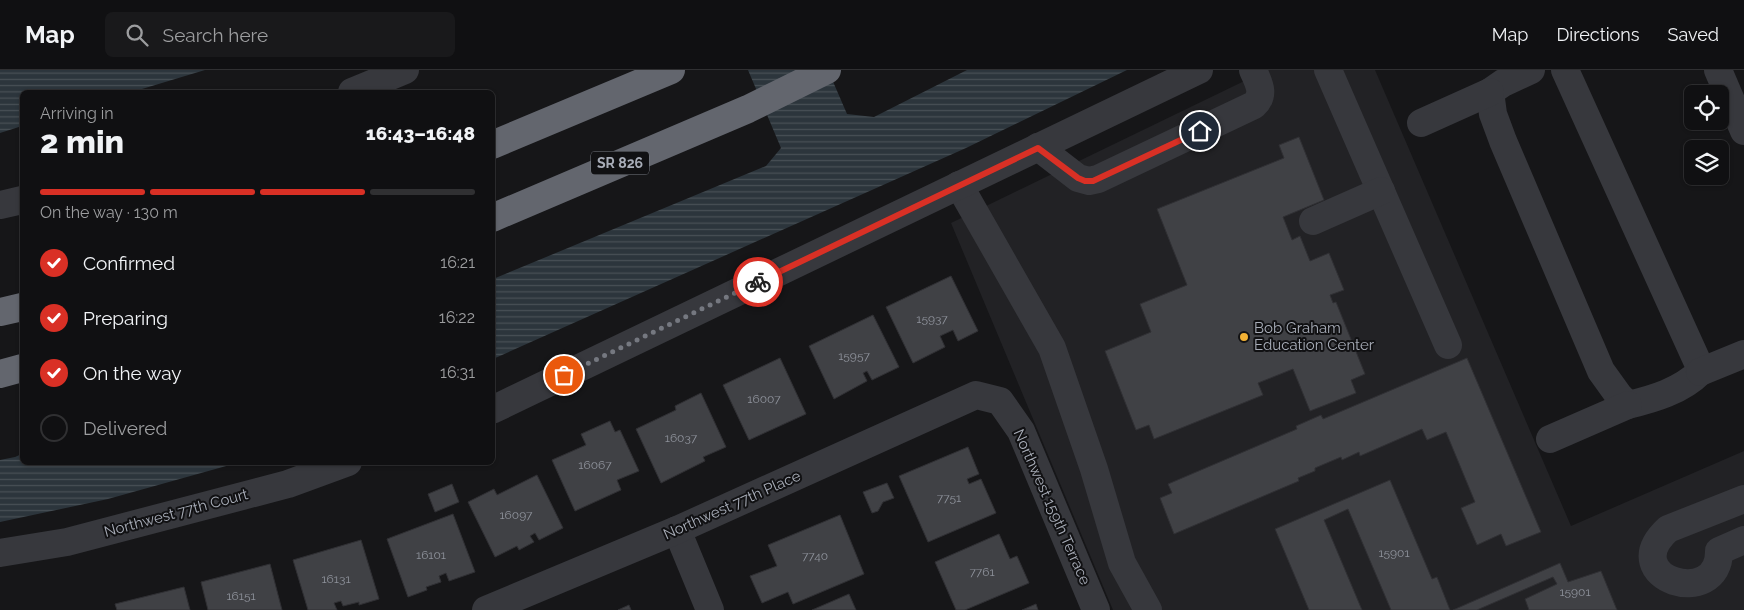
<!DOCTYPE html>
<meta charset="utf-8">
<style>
:root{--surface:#101012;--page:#19191b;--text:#f1f3f6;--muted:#9c9d9f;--line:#303032;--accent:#d93025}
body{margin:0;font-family:Raleway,sans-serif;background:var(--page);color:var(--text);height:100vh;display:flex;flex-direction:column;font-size:19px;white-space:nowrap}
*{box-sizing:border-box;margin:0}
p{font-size:16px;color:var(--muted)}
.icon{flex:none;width:28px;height:28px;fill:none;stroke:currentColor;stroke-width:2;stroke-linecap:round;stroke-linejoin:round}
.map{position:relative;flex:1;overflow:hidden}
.drawer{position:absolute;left:20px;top:20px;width:475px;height:375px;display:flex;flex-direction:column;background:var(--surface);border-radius:8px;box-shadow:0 1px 4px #0004,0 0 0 1px var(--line)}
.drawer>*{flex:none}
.controls{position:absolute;left:1684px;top:15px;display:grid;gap:10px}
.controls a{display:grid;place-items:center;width:45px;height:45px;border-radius:8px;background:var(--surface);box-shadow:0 1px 4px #0004,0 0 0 1px var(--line);font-size:25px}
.pin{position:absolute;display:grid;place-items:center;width:42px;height:42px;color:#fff;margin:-21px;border:2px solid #fff;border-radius:50%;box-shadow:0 1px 5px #0007}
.courier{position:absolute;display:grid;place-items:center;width:50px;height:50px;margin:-25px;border:4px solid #d93025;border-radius:50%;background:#fff;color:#222;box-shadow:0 1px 6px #0007}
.summary em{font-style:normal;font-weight:800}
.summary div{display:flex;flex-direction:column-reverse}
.summary{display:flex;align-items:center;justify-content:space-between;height:85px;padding:0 20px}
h1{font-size:32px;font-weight:800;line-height:38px}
.bar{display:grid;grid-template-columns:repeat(4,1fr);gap:8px 5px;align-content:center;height:60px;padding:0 20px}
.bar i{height:6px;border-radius:4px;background:var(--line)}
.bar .on{background:var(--accent)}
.bar p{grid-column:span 4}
ol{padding:0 20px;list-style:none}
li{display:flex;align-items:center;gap:15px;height:55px}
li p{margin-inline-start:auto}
li .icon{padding:5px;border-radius:50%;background:var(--accent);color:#fff;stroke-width:4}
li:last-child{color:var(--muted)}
li i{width:28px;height:28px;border:2px solid var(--line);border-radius:50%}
header{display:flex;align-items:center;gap:30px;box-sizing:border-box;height:70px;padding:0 25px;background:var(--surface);border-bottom:1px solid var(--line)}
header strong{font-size:24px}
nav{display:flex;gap:28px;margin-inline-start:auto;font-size:18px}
.search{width:350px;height:45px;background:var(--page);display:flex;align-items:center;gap:12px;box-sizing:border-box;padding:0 18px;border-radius:8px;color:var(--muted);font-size:19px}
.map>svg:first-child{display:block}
.built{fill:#222225}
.water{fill:url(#water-rules)}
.building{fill:#404145;stroke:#303034}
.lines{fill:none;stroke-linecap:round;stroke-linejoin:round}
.minor{stroke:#37383d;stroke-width:28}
.highway{stroke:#63666e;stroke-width:28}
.done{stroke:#757880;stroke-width:5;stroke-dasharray:0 9}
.route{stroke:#d93025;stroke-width:6}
.poi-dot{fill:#f2b134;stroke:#111113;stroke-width:2}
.labels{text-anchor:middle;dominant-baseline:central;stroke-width:4;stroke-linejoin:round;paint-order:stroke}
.number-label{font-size:12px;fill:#8e929b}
.shield{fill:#111113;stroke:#7b7e86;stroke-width:1}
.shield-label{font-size:14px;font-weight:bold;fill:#a8adb8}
.poi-label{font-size:15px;fill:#a8adb8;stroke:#111113;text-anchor:start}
.street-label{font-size:15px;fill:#a8adb8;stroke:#111113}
</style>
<header>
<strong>Map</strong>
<div class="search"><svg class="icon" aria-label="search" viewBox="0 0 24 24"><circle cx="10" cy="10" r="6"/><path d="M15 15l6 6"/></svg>Search here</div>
<nav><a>Map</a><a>Directions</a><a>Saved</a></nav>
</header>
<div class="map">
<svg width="1744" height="540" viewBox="0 0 1744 540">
<defs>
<pattern id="water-rules" width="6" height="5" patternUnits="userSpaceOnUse" patternTransform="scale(1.25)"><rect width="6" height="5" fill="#2c353c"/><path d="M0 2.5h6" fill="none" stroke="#485056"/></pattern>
</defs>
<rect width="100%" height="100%" fill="#161618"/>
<polygon class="built" points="1267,0 1375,0 1571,456 1744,381 1744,540 1113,540 951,153"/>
<g class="water">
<polygon points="0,0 205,0 132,22 22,22 22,56 0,63"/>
<polygon points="748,0 828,0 847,44 874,47 967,0 1127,0 966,78 493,289 493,209 766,96 781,78"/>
<polygon points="22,384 22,392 237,393 108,429 0,452 0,390 15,387"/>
</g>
<g class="building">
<polygon points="1299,67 1324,130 1283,147 1292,170 1300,166 1310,191 1329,183 1344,220 1330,225 1333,233 1336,232 1365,304 1351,310 1356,323 1310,341 1293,299 1258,313 1263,325 1154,369 1149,355 1136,360 1105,281 1151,262 1140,234 1187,215 1157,139 1284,88 1279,75"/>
<polygon points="951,206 978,261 958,271 953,260 940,266 945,277 913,293 886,237"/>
<polygon points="873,245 899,297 872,310 867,301 863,303 867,311 834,329 809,276"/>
<polygon points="780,288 806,344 749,370 723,315"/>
<polygon points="1467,288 1541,462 1506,476 1501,464 1477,475 1461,438 1475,432 1446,362 1427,370 1422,359 1360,386 1359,382 1342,390 1341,387 1315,398 1315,401 1298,408 1299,411 1174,464 1160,428 1172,423 1168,414 1297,359 1296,356 1321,345 1323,349"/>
<polygon points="701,323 726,377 703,387 705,391 661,413 636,359 676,340 675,336"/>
<polygon points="610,351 615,362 620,360 639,401 617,410 621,420 575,441 552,390 586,375 581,364"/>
<polygon points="968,377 979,404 967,409 969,414 981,409 996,443 928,472 899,406"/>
<polygon points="537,405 563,458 539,470 535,463 530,466 534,472 519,480 517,476 495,487 468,432 494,419 497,425"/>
<polygon points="1390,410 1432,509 1437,507 1450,540 1391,540 1348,439 1324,450 1362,540 1309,540 1275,459"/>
<polygon points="887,413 894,428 883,432 878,441 872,443 863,422"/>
<polygon points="452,414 459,432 435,442 428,424"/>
<polygon points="453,444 475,502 449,511 446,503 439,506 441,512 426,517 427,520 408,527 387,469"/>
<polygon points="840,445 864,504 793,534 788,522 762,533 750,506 777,496 768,475"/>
<polygon points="999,464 1010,489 1017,486 1029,513 965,540 956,540 935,492"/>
<polygon points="361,470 379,529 359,535 359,532 343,536 341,531 334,533 337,540 308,540 293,490"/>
<polygon points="1560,493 1568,512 1601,501 1617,540 1529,540 1525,529 1557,514 1553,507 1477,540 1453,540"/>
<polygon points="270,494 282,540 208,540 201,512"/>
<polygon points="184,517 190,540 117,540 115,534"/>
<polygon points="849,524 856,540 812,540"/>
<polygon points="1036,534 1038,540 1022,540"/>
<polygon points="629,535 631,540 618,540"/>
</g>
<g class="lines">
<g class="minor">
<polyline points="1328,0 1448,275"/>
<path d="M1531,0L1503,13L1490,22L1493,44L1503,71L1601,301L1619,326L1628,335C1653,329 1681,321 1700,302L1698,293L1565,0"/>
<polyline points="1718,0 1744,61"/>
<polyline points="352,22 405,0"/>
<polyline points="1421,53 1490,22"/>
<path d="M1038,77L1078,108L1089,111L1098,109L1254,35C1266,24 1258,12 1253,0"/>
<polyline points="959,115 1052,278 1094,399 1122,493 1148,540"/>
<polyline points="0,135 22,130"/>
<polyline points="1313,151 1381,121"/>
<polyline points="1700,302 1744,284"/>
<polyline points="492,340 1199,0"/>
<polyline points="1550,369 1628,335"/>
<path d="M1744,429L1668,459C1614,509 1720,540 1719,481L1744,470"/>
<polyline points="677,460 710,540"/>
<polyline points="0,483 67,472 288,414 348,392"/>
<polyline points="486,540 677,460 976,325 1000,331 1021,361 1096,540"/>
</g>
<g class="highway">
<polyline points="492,75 671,0"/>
<polyline points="492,148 748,39 827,0"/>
<polyline points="0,242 22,237"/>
<polyline points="0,304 22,298"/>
</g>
</g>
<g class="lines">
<polyline class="done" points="564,305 758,212"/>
<polyline class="route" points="758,212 1038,78 1078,108 1085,111 1093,111 1200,61"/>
</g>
<circle class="poi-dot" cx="1244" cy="267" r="5"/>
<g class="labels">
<g class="number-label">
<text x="932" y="249">15937</text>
<text x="854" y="286">15957</text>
<text x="764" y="329">16007</text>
<text x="681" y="368">16037</text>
<text x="595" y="395">16067</text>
<text x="949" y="428">7751</text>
<text x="516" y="445">16097</text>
<text x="1394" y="483">15901</text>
<text x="431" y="485">16101</text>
<text x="815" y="486">7740</text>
<text x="982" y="502">7761</text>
<text x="336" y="509">16131</text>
<text x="1575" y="522">15901</text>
<text x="241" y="526">16151</text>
</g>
<rect class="shield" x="591" y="81.5" width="58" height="23" rx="4"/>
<g class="shield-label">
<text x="620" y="93">SR 826</text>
</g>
<g class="poi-label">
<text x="1254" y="258">Bob Graham<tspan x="1254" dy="17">Education Center</tspan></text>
</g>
<g class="street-label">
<text transform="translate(732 435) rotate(-24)">Northwest 77th Place</text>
<text transform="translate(1052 437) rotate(66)">Northwest 159th Terrace</text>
<text transform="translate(176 443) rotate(-15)">Northwest 77th Court</text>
</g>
</g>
</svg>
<div class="controls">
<a><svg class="icon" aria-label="locate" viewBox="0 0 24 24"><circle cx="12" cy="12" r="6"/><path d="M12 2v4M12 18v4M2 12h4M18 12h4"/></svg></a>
<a><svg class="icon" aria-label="layers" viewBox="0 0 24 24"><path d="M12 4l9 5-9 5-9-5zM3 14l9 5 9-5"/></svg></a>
</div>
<div class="pin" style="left:564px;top:305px;background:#ea580c"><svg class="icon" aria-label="bag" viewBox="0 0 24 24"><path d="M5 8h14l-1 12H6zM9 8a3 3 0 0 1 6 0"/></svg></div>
<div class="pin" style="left:1200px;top:61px;background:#1f2937"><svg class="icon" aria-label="home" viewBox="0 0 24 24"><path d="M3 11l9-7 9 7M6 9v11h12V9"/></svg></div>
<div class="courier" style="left:758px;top:212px"><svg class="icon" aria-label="bike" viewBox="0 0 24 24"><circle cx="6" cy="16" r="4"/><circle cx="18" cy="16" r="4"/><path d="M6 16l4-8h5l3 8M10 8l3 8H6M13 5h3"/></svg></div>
<section class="drawer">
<div class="summary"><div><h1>2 min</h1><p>Arriving in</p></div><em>16:43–16:48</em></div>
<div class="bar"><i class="on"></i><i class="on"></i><i class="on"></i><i></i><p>On the way · 130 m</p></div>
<ol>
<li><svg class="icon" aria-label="check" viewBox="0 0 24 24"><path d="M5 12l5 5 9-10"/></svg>Confirmed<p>16:21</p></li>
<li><svg class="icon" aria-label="check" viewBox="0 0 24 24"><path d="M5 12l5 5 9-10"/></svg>Preparing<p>16:22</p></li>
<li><svg class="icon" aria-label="check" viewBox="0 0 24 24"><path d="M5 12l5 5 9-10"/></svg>On the way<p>16:31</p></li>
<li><i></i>Delivered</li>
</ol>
</section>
</div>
